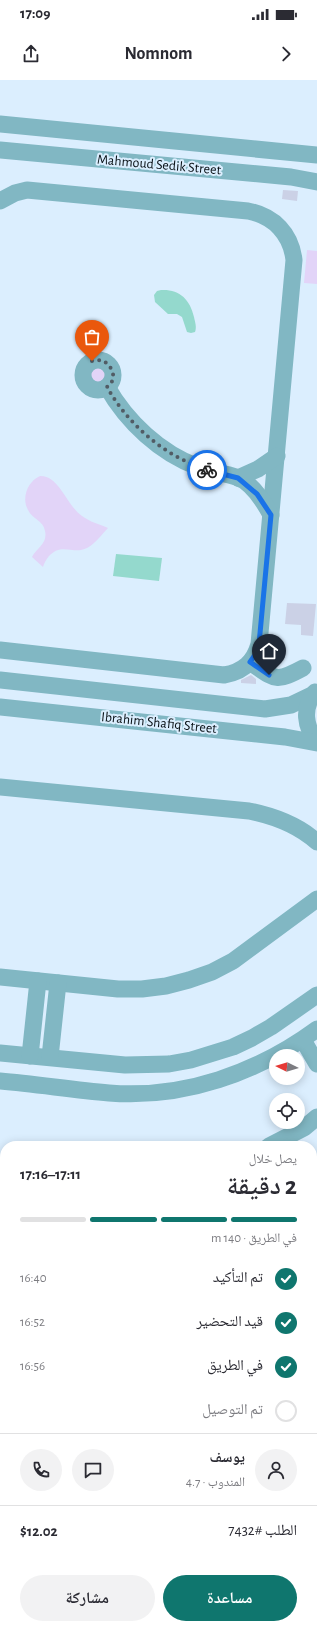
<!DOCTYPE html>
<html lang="ar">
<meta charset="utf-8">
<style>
:root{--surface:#fff;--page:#f2f2f3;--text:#2b2b33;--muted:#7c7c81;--line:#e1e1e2;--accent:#0f766e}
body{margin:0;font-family:"Alegreya Sans","Noto Naskh Arabic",sans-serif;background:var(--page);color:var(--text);direction:rtl;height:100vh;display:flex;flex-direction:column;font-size:15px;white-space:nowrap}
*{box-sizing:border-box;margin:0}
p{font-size:13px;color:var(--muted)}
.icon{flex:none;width:22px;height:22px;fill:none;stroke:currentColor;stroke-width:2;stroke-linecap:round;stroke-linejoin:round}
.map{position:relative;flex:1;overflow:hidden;direction:ltr}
.details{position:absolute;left:0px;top:1061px;width:317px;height:488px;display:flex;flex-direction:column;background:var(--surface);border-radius:16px 16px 0 0;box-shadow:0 2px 10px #0003;direction:rtl}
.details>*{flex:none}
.needle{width:26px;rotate:275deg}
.fabs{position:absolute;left:269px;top:969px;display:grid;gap:8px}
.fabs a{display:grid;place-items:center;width:36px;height:36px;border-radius:50%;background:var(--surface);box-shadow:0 2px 10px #0003;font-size:20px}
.pin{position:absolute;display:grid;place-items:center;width:34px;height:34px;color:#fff;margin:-41px -17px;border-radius:50% 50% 50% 0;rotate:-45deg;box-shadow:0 0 4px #0007}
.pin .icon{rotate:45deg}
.courier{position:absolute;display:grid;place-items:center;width:40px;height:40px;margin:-20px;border:3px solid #1a73e8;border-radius:50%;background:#fff;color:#222;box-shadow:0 1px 5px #0007}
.headline em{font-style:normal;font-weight:600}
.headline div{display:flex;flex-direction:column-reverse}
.headline{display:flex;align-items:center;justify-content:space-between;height:68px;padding:0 20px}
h1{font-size:26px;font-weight:600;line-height:30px}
.bar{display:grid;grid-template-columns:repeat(4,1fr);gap:6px 4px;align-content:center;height:48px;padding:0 20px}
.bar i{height:5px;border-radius:3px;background:var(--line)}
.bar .current{background:var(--accent)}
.bar p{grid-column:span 4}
.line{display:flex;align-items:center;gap:10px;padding:0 20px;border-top:1px solid var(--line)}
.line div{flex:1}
.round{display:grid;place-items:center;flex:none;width:42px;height:42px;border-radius:21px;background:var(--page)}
ol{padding:0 20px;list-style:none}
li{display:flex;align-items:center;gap:12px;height:44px}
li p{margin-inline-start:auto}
li .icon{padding:4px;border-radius:50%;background:var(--accent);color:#fff;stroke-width:4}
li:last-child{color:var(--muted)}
li i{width:22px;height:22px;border:2px solid var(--line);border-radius:50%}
.primary-button{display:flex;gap:8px;margin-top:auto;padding:8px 20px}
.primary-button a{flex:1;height:46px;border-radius:24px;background:var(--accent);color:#fff;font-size:16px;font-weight:600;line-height:46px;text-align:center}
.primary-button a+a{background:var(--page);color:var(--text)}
.status{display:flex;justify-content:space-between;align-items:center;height:28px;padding:0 20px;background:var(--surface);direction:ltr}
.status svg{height:11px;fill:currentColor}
header{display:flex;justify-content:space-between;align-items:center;height:52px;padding:0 20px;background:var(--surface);font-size:18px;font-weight:600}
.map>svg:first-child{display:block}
.green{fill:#e2d4f8}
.water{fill:#94d9cd}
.building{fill:#cbd1e6}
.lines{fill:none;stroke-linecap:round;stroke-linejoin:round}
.minor{stroke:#81b7c3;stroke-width:17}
.major{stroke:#258698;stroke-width:21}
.done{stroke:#515c65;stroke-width:4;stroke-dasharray:0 7.2}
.route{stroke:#1a73e8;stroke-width:5}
.labels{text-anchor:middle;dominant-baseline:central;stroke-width:4;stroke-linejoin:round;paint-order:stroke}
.street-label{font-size:14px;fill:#070e13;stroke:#dbeefe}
</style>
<div class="status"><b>17:09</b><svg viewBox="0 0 49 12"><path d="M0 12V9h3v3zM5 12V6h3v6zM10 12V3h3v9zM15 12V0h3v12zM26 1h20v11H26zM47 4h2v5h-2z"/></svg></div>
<header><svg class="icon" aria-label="forward" viewBox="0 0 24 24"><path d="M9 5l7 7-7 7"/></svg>Nomnom<svg class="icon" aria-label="share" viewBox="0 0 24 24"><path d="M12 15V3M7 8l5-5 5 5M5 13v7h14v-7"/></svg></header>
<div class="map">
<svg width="317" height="1549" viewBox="0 0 317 1549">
<rect width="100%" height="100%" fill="#dbeefe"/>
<g class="green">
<polygon points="307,170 317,171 317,204 304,203"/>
<circle cx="98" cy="296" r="8"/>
<path d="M40,396C59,395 67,426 82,436C90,442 99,444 108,448C102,454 95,464 87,468C73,475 62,462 49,476C46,480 44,483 43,487L32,477C36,468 48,464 45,451C43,440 32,439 28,430C21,418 28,401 40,396Z"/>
</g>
<g class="water">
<path d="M161,210C179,209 190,219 194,237C195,242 197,247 195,252L191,253L187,252L182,237L177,234H168L155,222L154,215L157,211Z"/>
<polygon points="116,474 162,478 159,501 113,496"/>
</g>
<g class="building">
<polygon points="283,110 298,111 297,121 282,119"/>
<polygon points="287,523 316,524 313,556 301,555 301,545 285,544"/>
<polygon points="251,595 256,599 256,604 241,603 241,600"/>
</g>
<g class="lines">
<g class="minor">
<polyline points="0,44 317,75"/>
<polyline points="0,70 291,97 317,102"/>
<path d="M0,121L15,113L27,110L248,131C274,136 291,154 294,180L259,564C254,582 243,592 224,595L0,570"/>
<circle cx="98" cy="295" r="15"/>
<path d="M107,307C127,342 160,373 198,387C210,392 224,393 236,397C252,402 264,422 271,435"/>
<polyline points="238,398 258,389 277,376"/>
<path d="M250,582C276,600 275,603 303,588"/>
<polyline points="0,600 265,629 291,625 314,614"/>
<path d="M315,612C302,628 305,647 317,662"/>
<polyline points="0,627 285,657 317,663"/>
<path d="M0,707L249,731C274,736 298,745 317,762"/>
<polyline points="0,897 118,909 142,909 166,906 189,900 212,892 233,881 317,819"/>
<polyline points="303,960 317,984"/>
<polyline points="0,973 125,985 169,984 191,980 233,967 252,958 271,947 317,915"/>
<polyline points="30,976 38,901"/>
<polyline points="50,977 58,903"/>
<path d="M0,1001C36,1004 73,1010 109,1013C184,1019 257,993 317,949"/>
<polyline points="269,1066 304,1048 317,1037"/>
<polyline points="0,1085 5,1084"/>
<polyline points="312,1261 317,1262"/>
<polyline points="0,1270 5,1271"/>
<polyline points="4,1307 5,1298"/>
<polyline points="312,1432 317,1433"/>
<polyline points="0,1440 5,1441"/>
<polyline points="13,1549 13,1544"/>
<polyline points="88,1549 88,1544"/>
</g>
<g class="major">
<polyline points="0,1325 5,1326"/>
<polyline points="312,1352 317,1353"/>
<polyline points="0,1365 5,1366"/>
<polyline points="312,1393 317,1394"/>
</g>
</g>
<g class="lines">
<path class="done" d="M92,281L102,280C113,286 118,299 107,307C129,346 165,376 207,390"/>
<polyline class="route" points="207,390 238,398 257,414 271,435 259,564 257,572 250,582 269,595"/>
</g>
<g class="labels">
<g class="street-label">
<text transform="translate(159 85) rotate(5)">Mahmoud Sedik Street</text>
<text transform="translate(159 643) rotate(6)">Ibrahim Shafiq Street</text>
</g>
</g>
</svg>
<div class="fabs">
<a><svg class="needle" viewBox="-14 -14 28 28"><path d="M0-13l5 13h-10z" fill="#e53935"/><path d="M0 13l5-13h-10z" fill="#7c7c81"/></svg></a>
<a><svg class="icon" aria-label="locate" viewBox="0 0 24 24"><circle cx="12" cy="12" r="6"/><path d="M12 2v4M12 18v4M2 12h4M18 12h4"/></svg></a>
</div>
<div class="pin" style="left:92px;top:281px;background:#ea580c"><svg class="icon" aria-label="bag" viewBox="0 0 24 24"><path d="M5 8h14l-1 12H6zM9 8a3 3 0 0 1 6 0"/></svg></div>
<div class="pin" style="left:269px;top:595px;background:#1f2937"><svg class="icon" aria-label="home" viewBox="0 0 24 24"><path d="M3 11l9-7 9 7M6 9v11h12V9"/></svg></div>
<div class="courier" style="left:207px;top:390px"><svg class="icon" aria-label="bike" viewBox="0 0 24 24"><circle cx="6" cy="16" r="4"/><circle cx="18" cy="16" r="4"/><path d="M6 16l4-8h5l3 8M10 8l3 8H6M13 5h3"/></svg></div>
<section class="details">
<div class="headline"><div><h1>2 دقيقة</h1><p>يصل خلال</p></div><em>17:11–17:16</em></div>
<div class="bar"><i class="current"></i><i class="current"></i><i class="current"></i><i></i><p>في الطريق · 140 m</p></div>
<ol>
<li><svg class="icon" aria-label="check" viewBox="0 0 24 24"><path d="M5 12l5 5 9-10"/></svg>تم التأكيد<p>16:40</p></li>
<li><svg class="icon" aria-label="check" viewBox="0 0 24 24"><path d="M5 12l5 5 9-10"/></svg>قيد التحضير<p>16:52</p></li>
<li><svg class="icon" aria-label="check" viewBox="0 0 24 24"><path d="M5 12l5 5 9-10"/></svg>في الطريق<p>16:56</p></li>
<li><i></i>تم التوصيل</li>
</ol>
<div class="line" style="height:72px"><a class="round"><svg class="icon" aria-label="person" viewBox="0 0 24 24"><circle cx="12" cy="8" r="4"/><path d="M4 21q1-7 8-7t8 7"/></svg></a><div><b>يوسف</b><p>المندوب · 4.7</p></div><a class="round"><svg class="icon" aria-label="chat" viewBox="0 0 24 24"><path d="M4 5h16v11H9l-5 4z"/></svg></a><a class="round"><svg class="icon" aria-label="phone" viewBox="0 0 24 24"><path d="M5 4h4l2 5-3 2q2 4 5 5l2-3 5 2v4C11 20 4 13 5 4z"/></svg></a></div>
<div class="line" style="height:52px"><div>الطلب #7432</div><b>$12.02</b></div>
<div class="primary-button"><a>مساعدة</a><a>مشاركة</a></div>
</section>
</div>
